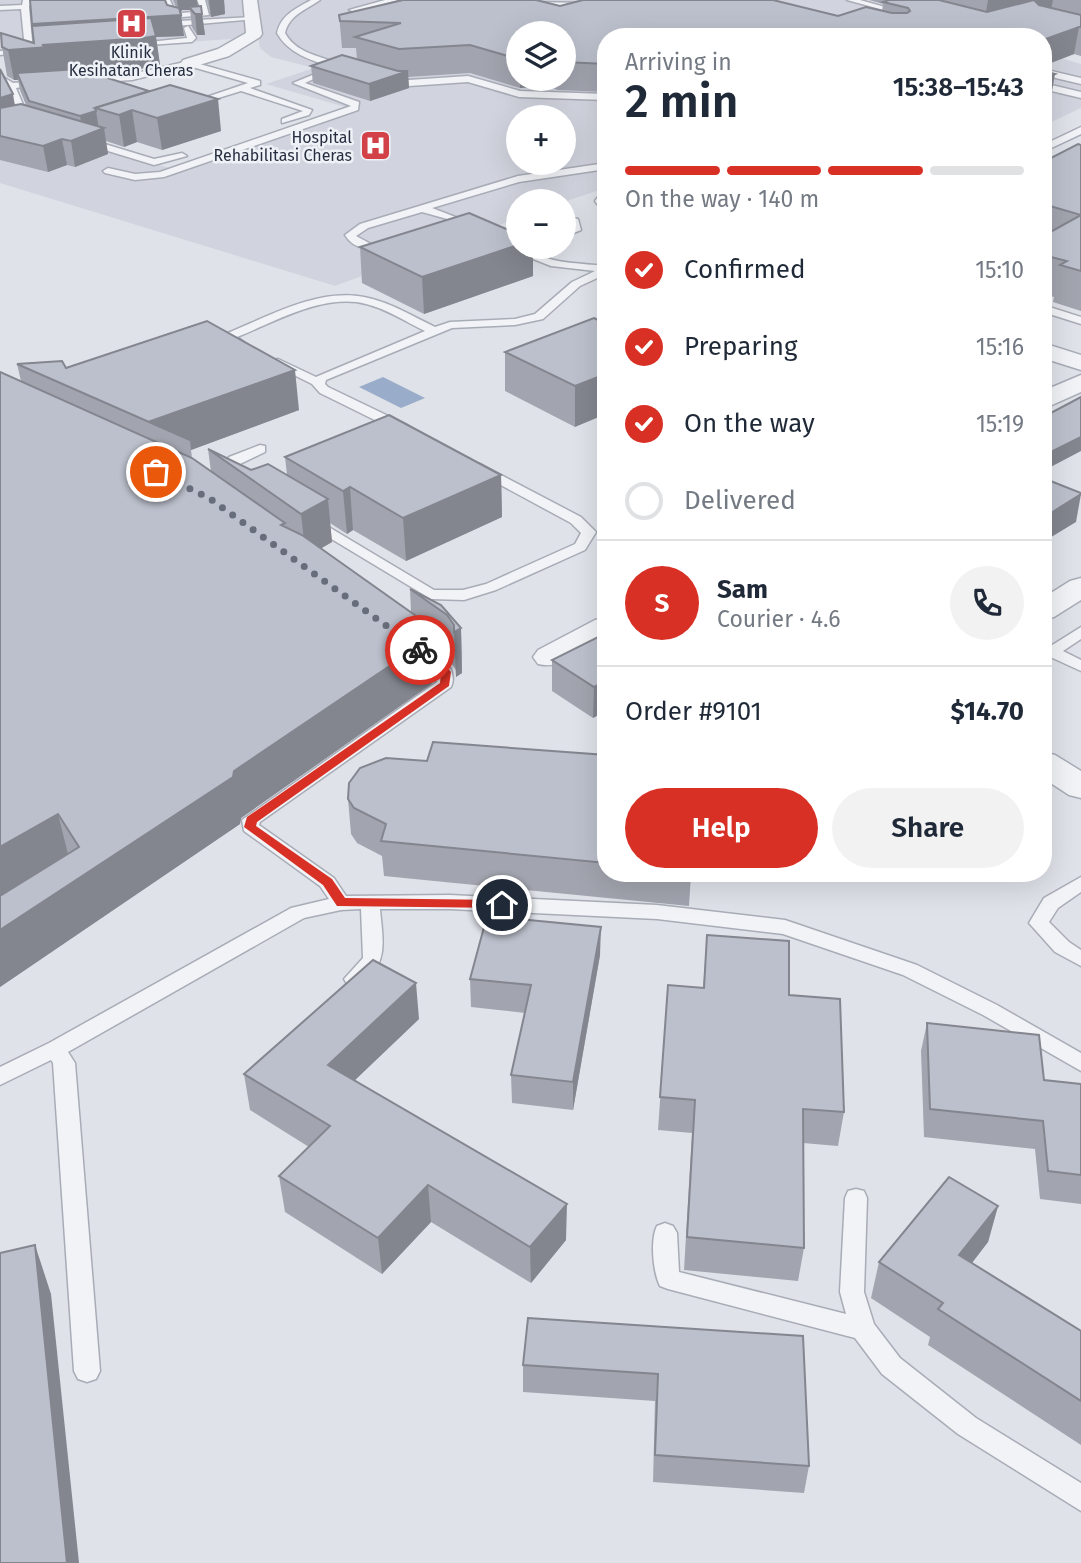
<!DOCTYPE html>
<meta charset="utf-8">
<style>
:root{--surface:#fff;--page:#f2f2f3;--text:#1f2937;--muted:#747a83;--line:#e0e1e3;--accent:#d93025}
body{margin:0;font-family:"Fira Sans",sans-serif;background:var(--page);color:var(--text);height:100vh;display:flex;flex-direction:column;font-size:26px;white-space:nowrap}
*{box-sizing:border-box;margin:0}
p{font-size:23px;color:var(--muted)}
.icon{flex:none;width:38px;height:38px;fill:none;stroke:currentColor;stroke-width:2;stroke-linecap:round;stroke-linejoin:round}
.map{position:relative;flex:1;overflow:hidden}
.details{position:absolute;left:597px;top:28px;width:455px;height:854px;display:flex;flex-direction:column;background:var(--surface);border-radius:28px;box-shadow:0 7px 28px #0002}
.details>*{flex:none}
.fabs{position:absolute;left:506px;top:21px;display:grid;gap:14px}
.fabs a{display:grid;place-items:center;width:70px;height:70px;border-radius:50%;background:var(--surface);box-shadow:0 7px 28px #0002;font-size:35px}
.pin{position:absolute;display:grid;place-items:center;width:60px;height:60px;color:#fff;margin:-30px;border:4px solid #fff;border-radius:50%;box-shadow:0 2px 7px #0007}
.courier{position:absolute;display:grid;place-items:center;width:70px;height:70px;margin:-35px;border:5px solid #d93025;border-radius:50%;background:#fff;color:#222;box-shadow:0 2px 9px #0007}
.headline em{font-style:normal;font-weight:600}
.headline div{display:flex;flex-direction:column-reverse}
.headline{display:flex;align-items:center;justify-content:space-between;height:119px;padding:0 28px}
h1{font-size:46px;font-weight:600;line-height:52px}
.bar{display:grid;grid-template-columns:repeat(4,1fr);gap:10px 7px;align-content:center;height:84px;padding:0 28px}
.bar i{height:9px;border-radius:5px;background:var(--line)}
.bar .active{background:var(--accent)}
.bar p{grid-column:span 4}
.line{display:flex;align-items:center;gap:18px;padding:0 28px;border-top:2px solid var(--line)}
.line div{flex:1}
.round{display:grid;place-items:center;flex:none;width:74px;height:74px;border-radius:37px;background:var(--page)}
ol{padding:0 28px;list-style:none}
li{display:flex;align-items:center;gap:21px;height:77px}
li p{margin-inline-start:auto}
li .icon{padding:7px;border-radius:50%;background:var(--accent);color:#fff;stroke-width:4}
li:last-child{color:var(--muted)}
li i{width:38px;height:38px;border:4px solid var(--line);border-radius:50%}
.cta{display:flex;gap:14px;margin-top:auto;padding:14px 28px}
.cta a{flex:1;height:80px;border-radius:42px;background:var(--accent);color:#fff;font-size:28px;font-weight:600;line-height:80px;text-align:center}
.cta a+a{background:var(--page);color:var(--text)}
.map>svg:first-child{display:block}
.built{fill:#d1d4de;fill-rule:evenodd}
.water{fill:#99acca}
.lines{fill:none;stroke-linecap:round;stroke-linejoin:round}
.lane-casing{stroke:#a8acb6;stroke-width:3}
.street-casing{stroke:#a8acb6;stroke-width:3}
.lane{fill:#f2f3f7;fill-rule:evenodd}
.street{fill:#f2f3f7;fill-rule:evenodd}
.wall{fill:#a2a5af;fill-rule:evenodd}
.shaded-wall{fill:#84868f}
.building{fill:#bcc0cc;stroke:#84868f;stroke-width:2}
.route{fill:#d93025}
.done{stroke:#676d7b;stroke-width:7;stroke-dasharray:0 12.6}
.labels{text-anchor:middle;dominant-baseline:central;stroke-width:5;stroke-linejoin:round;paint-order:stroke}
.far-poi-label{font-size:16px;fill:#272e40;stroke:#eef1f6}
</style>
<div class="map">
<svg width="1081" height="1563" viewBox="0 0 1081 1563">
<rect width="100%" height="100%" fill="#dfe2e9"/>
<g class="built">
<path d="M0,0H852L984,37H606L605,188L564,202L518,201V218L335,286L0,183V129L13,125L170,168L345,107L266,84L314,68L271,57L260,48L258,37L0,55ZM518,33H564V79H518ZM518,117H564V163H518Z"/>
<polygon points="1043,53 1081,64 1081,108 1043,126"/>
</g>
<polygon class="water" points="383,377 425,398 401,408 359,387"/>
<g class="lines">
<defs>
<g id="lane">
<polygon points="23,0 31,0 29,7 33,51 0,55 0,51 25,49 21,9 0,10 0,6 22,5"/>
<polygon points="162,0 170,0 179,21 253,17 257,19 176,26 172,24"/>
<polygon points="197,0 205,0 209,15 182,17 182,13 202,11"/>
<path d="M311,0H320C306,10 289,15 285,33C298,57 328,56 348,68L344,70L337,68L305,83L359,102L358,110L164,177L135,180L105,173L103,171L108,168L135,174L160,172L351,106L293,83L332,67C310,60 288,53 277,33C281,15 295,9 311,0Z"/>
<polygon points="385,0 398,0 361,10 378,15 378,19 349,10"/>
<polygon points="847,0 860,0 910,14 906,16"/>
<polygon points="528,2 587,3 591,5 587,7 525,6"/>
<polygon points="188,26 196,38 192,42 134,46 130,44 187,38 184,28"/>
<polygon points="189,61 260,81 260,85 250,88 312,110 309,115 282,123 282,119 303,111 241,91 189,107 189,103 248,83 189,66 132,80 85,83 81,80 132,74"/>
<polygon points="1043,69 1081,78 1081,84 1043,75"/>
<polygon points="0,75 13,83 43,80 47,83 16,88 32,126 24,124 7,87 0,82"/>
<polygon points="385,76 409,80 468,76 520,91 606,94 606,100 519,97 468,82 409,86 382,81"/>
<polygon points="1043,83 1081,92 1081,98 1043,89"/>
<polygon points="1081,127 1081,134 1043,152 1043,145"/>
<polygon points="85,138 154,159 182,153 187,156 154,165 82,143 80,141"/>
<path d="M606,163V169L519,182L432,208L458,218V222L422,212L368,228L356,236L371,244L391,242V246C374,250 355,252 345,235L360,224L518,176Z"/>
<polygon points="564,216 578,219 581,230 564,237 564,230 571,227 570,223 564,222"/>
<path d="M518,247H528V250C551,264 579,263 606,266V274L580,286L543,319L515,325L452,328L326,380L325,384L328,387L407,425V431H397L320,393L312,384L268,362L278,359L316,377L425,331C406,322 387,309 366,304C323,293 275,322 237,337L249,346V352H241L224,339L228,333C269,316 319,288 364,297C390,302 412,316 435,327L450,322L515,319L535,314L572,282L595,271L551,266L518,253Z"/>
<polygon points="1043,305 1081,317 1081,324 1043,312"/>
<polygon points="260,445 265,446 265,452 236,466 248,478 246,481 236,481 222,466 229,457"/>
<polygon points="480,464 581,517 596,532 585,550 496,590 464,600 431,599 305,523 307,520 317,520 434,590 463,590 486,584 575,544 581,533 571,523 475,471 473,468"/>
<polygon points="1081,627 1081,639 1063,651 1081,660 1081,671 1046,655 1044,652 1046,649"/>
<path d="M415,642C433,647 460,667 451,687L260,822L259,825L334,878L346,896L450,895L657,905L785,920L917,965L997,1005L1081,1053V1071L983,1015L903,975L783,934L657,919L450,909H380C382,935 389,960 367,979C360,985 356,987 347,984L344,979L363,958L361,909L341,910L304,918L68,1052L75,1063L100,1371L96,1379L87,1382L78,1379L74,1371L53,1063L51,1060L0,1085V1067L49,1043L291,908L329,899L320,886L244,831L242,820L437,682L434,668L407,647Z"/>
<polygon points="1081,877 1081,892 1058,908 1049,922 1069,942 1081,950 1081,966 1055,952 1029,923 1044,898"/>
<path d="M856,1189L864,1191L867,1198L864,1292L874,1324L900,1358L976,1418L1081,1483V1511L958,1434L882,1374L855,1338L668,1289L660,1286C653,1272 650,1240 657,1226L665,1223L673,1226L677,1233L679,1272L846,1314L840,1292L845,1198L848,1191Z"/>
</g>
<g id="street">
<polygon points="243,0 257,0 262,34 260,37 229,56 189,68 183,66 181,63 183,60 218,49 246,33"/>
<polygon points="606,195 606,207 598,205 595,201 598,197"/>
<polygon points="1043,343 1081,355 1081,370 1043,358"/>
<polygon points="1081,375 1081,392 1043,409 1043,391"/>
<polygon points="1081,578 1081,600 1054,617 1043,620 1043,598 1070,581"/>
<path d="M606,618V640C585,651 562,670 538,664L533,657L538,650L595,620Z"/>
<polygon points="1043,752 1055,755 1081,771 1081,798 1069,795 1043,778"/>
</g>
</defs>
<use href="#lane" class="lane-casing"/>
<use href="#street" class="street-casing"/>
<use href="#lane" class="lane"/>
<use href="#street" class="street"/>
</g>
<g class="wall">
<polygon points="173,0 197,0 198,6 201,6 205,35 197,35 192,27 190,10 182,10 180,13 184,36 156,37 160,65 149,68 89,72 221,131 162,150 137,142 124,147 106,141 108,154 75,167 67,165 48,172 0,160 0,69 15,105 26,105 20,90 18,80 14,80 7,76 2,47 34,43 167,5 176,7"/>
<polygon points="207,0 224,0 225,14 211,17"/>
<path d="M869,0H1081V56L1074,54L1043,66V37H606V92L558,90L545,86L520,88L470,73L408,77L409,88L370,101L313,83L311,66L357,59L356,48H342L339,15L560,6L838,16L882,11L883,4ZM518,33H564V79H518Z"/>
<polygon points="1081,145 1081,311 1053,302 1054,297 1043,294 1043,162"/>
<polygon points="360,247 533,276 424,314 362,283"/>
<polygon points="606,324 575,427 505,391 505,352"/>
<polygon points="17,364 66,368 299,410 191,450 192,458 211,472 208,449 251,470 287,475 285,457 501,475 502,517 406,561 353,530 347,534 330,523 332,542 320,549 411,613 410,589 441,605 461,628 462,673 456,677 456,670 449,660 434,650 434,681 430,685 241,818 240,824 0,987 0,372 21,381"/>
<polygon points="606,633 606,711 593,718 552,691 552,660"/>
<polygon points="606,755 606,873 728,873 718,877 691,874 689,906 384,876 382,856 357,843 351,834 348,799 427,761"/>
<polygon points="707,935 789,995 844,1112 838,1146 803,1143 804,1248 798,1281 684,1270 692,1133 658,1130 668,985 703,988"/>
<polygon points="600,955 573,1110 512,1103 511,1075 525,1013 471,1007 470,979"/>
<polygon points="419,1019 355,1080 566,1240 531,1283 431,1222 382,1274 285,1212 279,1176 309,1147 250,1110 244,1074"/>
<polygon points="927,1023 1044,1080 1081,1084 1081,1204 1040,1199 1035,1149 924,1137 921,1051"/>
<polygon points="998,1206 988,1242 972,1263 1081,1331 1081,1445 928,1345 930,1337 871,1298 879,1262"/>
<polygon points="803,1336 809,1466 804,1493 653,1482 655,1401 523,1392 523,1365"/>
</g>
<g class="shaded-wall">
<polygon points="177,0 197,0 198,9 189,7 190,10 182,10 179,15 181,15 184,36 156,37 160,65 149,68 54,75 17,73 18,80 14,80 8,50 36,45 32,24 179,15"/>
<polygon points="209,0 224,0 225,14 211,17"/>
<polygon points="988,0 1053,0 1051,10 983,29"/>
<polygon points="195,14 202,14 205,35 197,35"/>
<polygon points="1079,27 1074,54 1043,66 1043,40"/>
<polygon points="408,71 409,88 370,101 369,84"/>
<polygon points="1055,74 1050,103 1043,106 1043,79"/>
<polygon points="520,79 545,79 545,86 520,88"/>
<polygon points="13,94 17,119 0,124 0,98"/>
<polygon points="218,99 221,131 162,150 157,118"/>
<polygon points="132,110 137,142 124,147 119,115"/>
<polygon points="96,111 99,129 83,134 80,116"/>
<polygon points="104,128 108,154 75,167 71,141"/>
<polygon points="62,139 67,165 48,172 43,146"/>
<polygon points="518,245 518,247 533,247 533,276 424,314 422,277"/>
<polygon points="295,370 299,410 191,450 190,440 151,421"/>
<polygon points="606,374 606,414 575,427 575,386"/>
<polygon points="1081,437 1081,451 1043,471 1043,456"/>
<polygon points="501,475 502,517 406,561 403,518"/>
<polygon points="350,487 353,530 347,534 343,491"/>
<polygon points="1081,494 1076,522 1043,542 1043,518"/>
<polygon points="328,499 332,542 306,557 301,514"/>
<polygon points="433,628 435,673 434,681 430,685 241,818 240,824 0,987 0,930 234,771"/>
<polygon points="461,628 462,673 456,677 454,632"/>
<polygon points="606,681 606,711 593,718 594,687"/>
<polygon points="58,814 70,862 0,902 0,847"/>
<polygon points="718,873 728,873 718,877"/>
<polygon points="601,927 600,955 573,1110 573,1082"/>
<polygon points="416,983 419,1019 333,1101 328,1065"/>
<polygon points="428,1185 431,1222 382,1274 378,1238"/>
<polygon points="567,1204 566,1240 531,1283 530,1247"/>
<polygon points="998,1206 988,1242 950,1291 959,1255"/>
<polygon points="35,1245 51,1294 79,1563 67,1563"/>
</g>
<g class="building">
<polygon points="30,0 165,0 167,5 179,8 181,15 32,24"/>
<polygon points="403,0 536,0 560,6 583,0 773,0 838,16 866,7 892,13 907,13 910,11 908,8 883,2 889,0 939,0 987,12 1034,0 1039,5 1081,15 1081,27 1079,27 1043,40 1043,37 606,37 606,64 564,62 564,33 518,33 518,59 470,45 399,49 355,37 401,23 340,21 339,15"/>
<polygon points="201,6 202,14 195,14 189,7"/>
<polygon points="151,18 156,36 144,38 42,45 49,47 8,50 2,47 1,33 34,43 32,26"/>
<polygon points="342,55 398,71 408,71 369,84 311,66"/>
<polygon points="0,69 13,94 0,98"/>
<polygon points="79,69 149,91 95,108 96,111 80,116 29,101 17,73"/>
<polygon points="1043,71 1055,74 1043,79"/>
<polygon points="170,85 218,99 157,118 132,110 119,115 95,108"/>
<polygon points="21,104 104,128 71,141 62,139 43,146 0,136 0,108"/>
<polygon points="1078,144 1081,145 1081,215 1043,204 1043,162"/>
<polygon points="469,213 518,234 518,245 422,277 360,247"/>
<polygon points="1081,215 1081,271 1060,265 1067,261 1043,255 1043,236"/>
<polygon points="594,318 606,324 606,374 575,386 505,352"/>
<polygon points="207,321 295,370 151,421 190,440 17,364 62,361 66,368"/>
<polygon points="0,372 192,458 285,523 281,525 302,535 433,628 432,636 428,640 234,771 233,777 0,930 0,896 79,847 58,814 0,847"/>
<polygon points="1081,397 1081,437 1043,456 1043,417"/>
<polygon points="389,415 501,475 403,518 350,487 343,491 285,457"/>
<polygon points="208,449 251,470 268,464 328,499 301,514"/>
<polygon points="1043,478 1081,493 1081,494 1043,518"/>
<polygon points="410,589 441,605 461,628 454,632 454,625 447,615"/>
<polygon points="606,633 606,681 594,687 552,660"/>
<polygon points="433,742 606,755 606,863 381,841 386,824 354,808 348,799 349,783 360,768 386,758 427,761"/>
<polygon points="487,916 601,927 573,1082 511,1075 531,985 470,979"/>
<polygon points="707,935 789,941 789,995 840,999 844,1112 803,1109 804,1248 687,1237 695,1100 660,1097 668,985 704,988"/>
<polygon points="373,960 416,983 328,1065 567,1204 530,1247 428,1185 378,1238 279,1176 330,1126 244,1074"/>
<polygon points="927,1023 1039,1035 1044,1080 1081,1084 1081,1175 1048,1171 1043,1121 930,1109"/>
<polygon points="949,1177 998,1206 959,1255 1081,1331 1081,1401 938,1309 943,1303 879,1262"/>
<polygon points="35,1245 67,1563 0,1563 0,1253"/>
<polygon points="528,1318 803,1336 809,1466 655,1455 658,1374 523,1365"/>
</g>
<path class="route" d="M416,648C430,647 444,662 451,672L449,686L257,822L256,826L332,879L345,898L502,900L508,905L506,908L337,906L323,885L244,827L247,817L440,683L441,672L416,652Z"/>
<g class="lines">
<polyline class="done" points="156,472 209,498 420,650"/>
</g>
<defs>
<symbol id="hospital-square" viewBox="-11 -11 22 22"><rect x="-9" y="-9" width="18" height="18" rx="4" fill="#d24048" stroke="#eef1f6"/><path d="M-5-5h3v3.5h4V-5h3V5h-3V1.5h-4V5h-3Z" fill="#fff"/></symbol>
</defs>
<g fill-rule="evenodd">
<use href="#hospital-square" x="114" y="6" width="35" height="35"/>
<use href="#hospital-square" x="358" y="128" width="35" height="35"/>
</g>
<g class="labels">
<g class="far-poi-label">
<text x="131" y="52">Klinik<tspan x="131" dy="18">Kesihatan Cheras</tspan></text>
<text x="352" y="137" text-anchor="end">Hospital<tspan x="352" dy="18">Rehabilitasi Cheras</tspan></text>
</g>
</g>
</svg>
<div class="fabs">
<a><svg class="icon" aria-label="layers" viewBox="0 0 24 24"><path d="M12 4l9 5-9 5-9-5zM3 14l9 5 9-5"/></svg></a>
<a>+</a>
<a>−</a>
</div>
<div class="pin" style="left:156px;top:472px;background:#ea580c"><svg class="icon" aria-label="bag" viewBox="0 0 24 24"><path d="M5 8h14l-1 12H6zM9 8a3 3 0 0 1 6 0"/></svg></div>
<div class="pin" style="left:502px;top:905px;background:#1f2937"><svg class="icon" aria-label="home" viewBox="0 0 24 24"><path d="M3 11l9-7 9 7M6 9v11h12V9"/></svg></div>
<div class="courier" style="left:420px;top:650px"><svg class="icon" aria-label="bike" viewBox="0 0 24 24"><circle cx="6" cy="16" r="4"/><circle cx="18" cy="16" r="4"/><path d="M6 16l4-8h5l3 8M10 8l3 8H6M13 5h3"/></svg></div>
<section class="details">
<div class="headline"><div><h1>2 min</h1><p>Arriving in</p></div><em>15:38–15:43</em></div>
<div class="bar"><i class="active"></i><i class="active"></i><i class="active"></i><i></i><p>On the way · 140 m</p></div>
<ol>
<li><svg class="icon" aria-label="check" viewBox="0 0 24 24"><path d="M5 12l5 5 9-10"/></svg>Confirmed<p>15:10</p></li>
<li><svg class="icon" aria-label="check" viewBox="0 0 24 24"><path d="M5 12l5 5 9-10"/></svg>Preparing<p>15:16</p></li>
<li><svg class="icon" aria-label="check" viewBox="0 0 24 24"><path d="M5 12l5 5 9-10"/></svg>On the way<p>15:19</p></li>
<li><i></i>Delivered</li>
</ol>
<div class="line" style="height:126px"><b class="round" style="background:var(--accent);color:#fff">S</b><div><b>Sam</b><p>Courier · 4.6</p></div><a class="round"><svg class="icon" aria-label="phone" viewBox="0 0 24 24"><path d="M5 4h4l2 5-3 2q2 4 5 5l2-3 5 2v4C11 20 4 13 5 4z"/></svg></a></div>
<div class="line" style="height:91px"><div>Order #9101</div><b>$14.70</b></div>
<div class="cta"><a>Help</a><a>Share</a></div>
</section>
</div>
